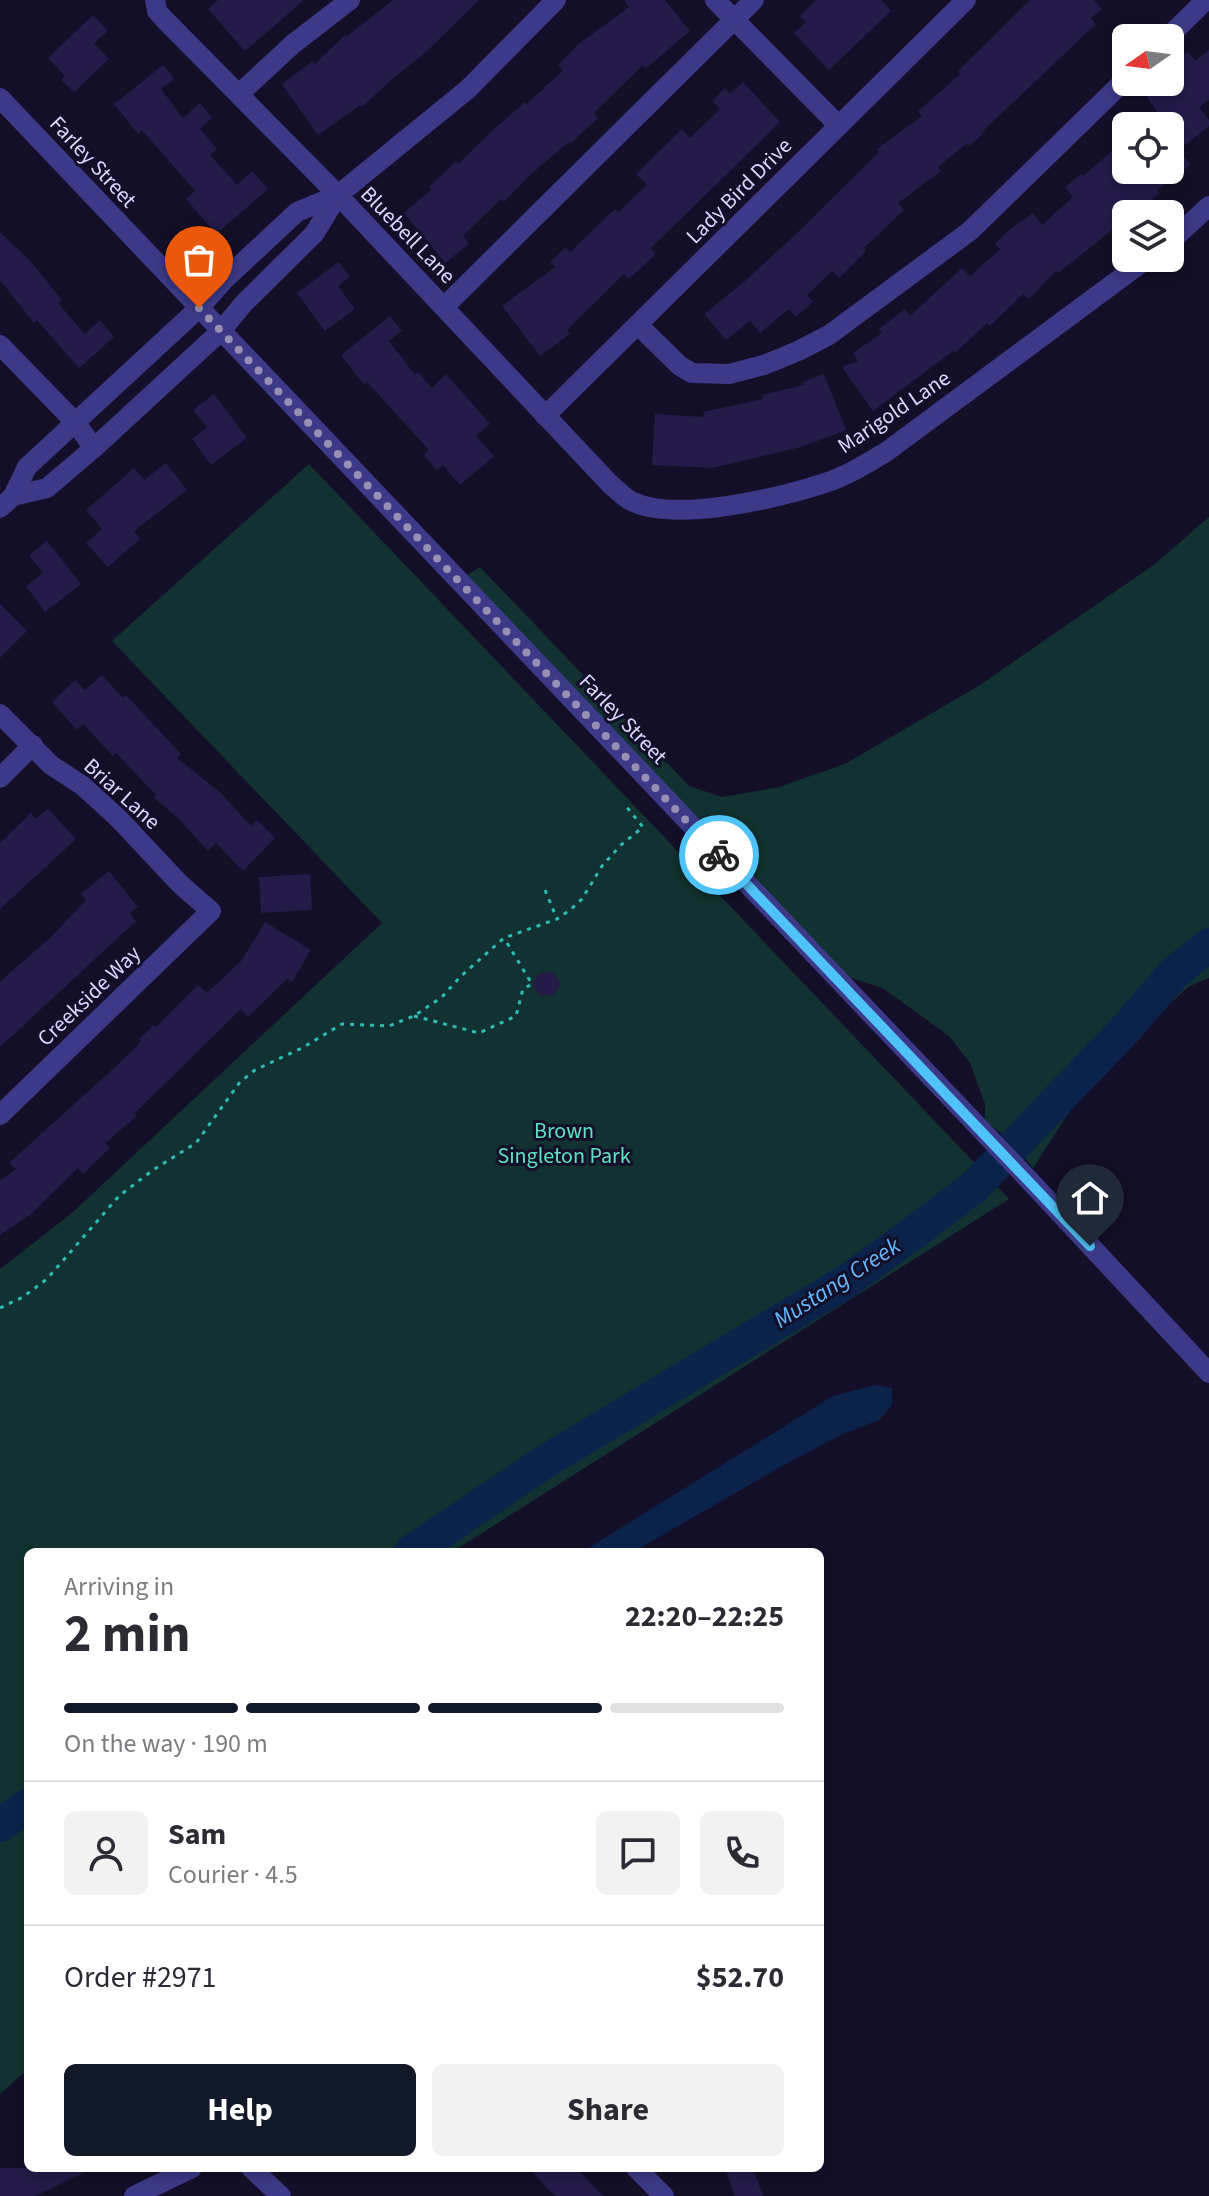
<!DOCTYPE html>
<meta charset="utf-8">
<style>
:root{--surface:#fff;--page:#f2f2f3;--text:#2b2b33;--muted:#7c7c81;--line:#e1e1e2;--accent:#111827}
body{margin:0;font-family:"Source Sans 3",sans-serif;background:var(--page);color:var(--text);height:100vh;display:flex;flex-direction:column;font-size:30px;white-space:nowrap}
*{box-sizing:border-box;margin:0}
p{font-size:26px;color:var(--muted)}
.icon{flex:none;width:44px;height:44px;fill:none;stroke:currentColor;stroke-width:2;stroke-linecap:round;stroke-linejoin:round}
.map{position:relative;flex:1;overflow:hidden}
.drawer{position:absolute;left:24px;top:1548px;width:800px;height:624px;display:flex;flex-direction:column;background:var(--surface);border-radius:12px;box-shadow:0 4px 12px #0003}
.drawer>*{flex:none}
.needle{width:52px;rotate:256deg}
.fabs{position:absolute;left:1112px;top:24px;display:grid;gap:16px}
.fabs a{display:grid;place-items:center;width:72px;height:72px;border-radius:12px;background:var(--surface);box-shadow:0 4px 12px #0003;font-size:40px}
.pin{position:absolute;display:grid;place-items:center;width:68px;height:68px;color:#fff;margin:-82px -34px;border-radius:50% 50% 50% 0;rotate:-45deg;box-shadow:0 0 8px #0007}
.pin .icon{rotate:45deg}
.courier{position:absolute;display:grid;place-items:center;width:80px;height:80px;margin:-40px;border:6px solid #4fc3f7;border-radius:50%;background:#fff;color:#222;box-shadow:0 2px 10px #0007}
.summary em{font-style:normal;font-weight:700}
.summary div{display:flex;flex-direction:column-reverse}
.summary{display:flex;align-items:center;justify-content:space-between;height:136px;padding:0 40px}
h1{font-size:52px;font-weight:700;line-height:60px}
.bar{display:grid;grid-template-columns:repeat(4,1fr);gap:12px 8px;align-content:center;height:96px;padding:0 40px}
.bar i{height:10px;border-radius:6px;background:var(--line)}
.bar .active{background:var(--accent)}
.bar p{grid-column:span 4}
.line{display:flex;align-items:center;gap:20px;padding:0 40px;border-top:2px solid var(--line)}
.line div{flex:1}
.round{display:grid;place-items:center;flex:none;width:84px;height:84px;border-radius:12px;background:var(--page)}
.cta{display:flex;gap:16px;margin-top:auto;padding:16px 40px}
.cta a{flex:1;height:92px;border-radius:12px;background:var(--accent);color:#fff;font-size:32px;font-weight:700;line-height:92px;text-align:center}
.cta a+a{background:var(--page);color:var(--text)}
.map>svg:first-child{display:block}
.green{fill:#123231}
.water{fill:#0b234b}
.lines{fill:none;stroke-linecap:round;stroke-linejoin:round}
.river{stroke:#0b234b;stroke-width:34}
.building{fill:#241b49}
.path{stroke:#2dbcb3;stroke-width:3;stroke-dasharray:4 6;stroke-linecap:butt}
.minor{stroke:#3c3988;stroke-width:20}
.done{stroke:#9590b4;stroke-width:8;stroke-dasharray:0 14.4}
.route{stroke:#4fc3f7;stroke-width:10}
.labels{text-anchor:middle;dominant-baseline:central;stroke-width:6;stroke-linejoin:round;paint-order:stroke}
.street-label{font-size:22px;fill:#dbd6ff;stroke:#130f28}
.park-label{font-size:22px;fill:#5fe2c1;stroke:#130f28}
.water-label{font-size:24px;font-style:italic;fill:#64b8ff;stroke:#130f28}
</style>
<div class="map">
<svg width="1209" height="2196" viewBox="0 0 1209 2196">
<rect width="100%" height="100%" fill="#130f28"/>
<g class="green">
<polygon points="309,464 1009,1199 452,1552 28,1552 28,2069 0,2094 0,1269 72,1213 382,923 112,641"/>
<polygon points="1209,517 1209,978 1188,987 1152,1020 1111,1035 1081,1094 1033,1168 1011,1141 985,1121 985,1104 970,1063 949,1036 884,989 843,975 471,585 467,575 480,567 689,786 722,797 779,787 845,764 980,685 1155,564"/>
</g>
<polygon class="water" points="875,1385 892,1388 892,1405 879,1420 843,1434 791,1461 633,1552 582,1552 833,1396"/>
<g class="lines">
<g class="river">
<polyline points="411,1552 546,1461 847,1281 924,1225 975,1186 1121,1034 1174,973 1209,945"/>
<polyline points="0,1825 28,1805"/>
</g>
</g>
<g class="building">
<polygon points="218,0 304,0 245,51 208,9"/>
<polygon points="393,0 479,0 426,52 391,80 362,107 360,105 318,135 282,84 313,61 315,64 345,35 346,37"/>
<polygon points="624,0 665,0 690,31 645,69 643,65 594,113 598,118 571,143 569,142 530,175 504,202 501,199 463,236 469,244 445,263 404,213 431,190 429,187 456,161 458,164 496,127 525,102 527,104 563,70 558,65 580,43 629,7"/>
<polygon points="816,0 881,0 891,11 829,70 794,33 806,22 800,16"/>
<polygon points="1030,0 1094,0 1102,9 1091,18 1096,24 983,131 984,133 969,146 967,143 938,167 941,171 898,203 904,210 864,248 866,251 839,278 832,271 807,295 813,302 796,317 789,309 760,333 750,321 726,340 704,314 745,281 796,234 879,152 877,149 922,116 918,111 960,74 958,71"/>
<polygon points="93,15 108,31 94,43 109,59 74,92 61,80 65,76 48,58"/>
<polygon points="1209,50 1209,100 1199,107 1209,120 1209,126 1179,150 1191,165 1157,190 1160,193 1136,214 1126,214 1126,218 1095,244 1058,273 1056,271 1029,299 1023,294 990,326 987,323 955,353 953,351 873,411 842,367 858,361 853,353 882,333 879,329 905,309 910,316 962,268 970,276 1000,249 995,244 1009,230 1033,213 1042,225 1073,197 1065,187 1081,174 1083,176 1126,139 1126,170 1170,170 1170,126 1137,126 1157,111 1147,97 1165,82 1170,82 1170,78 1179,71 1173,64 1188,52 1195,61"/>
<polygon points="163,65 174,79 161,89 183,118 200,103 212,118 200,129 217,149 210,155 237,185 252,171 268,189 216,234 186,199 195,191 142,130 138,134 114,104"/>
<polygon points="743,82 780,122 651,248 656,254 629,279 624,274 567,330 570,334 540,356 502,306 555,267 550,262 566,247 570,252 615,209 618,212 647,185 636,174 682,129 690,138 720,109 712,101 725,88 730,94"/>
<polygon points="0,232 30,261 62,300 58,303 85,334 100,320 114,337 79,368 37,320 34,323 0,280"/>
<polygon points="339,262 350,277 338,286 355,309 325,331 297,293"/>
<polygon points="390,316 402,331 389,341 415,375 418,372 432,388 446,374 490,424 476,436 494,456 460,485 443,465 437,470 424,455 429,450 367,382 364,385 341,355"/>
<polygon points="824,374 846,430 801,447 712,468 652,465 655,414 704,417 703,412 763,399 762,395 804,385 803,382"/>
<polygon points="214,394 247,438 211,465 192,439 207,427 193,410"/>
<polygon points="166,463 187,490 134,531 140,539 108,567 86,543 102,529 86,510 134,468 144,480"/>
<polygon points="47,541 81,584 45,612 26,586 43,573 29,555"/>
<polygon points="0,604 27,631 0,658"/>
<polygon points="102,675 123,698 126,695 181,754 177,758 220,792 251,826 257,820 275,838 243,871 216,843 208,851 177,817 154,798 156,795 116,753 113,756 83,724 77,730 52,702 75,680 85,690"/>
<polygon points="48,809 76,839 0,909 0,843 31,813 36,819"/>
<polygon points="109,871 138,907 130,913 136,921 0,1047 0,982 52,936 86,900 81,894"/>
<polygon points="310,874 312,910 261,913 259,877"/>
<polygon points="265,922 311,950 292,982 287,979 248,1017 241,1009 135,1113 137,1116 105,1143 110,1148 83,1174 78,1168 31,1214 0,1235 0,1180 16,1169 9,1163 112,1070 141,1042 139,1039 154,1025 156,1027 198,985 207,993 242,960"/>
<polygon points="553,972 560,984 554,995 540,996 532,985 539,973"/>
<polygon points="0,2168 94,2168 35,2196 0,2196"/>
<polygon points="528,2168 576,2168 603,2196 555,2196"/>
<polygon points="725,2168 753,2168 763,2196 735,2196"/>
</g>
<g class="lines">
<g class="path">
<polyline points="545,890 557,919"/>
<polyline points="414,1016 479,1033 516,1016 523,989 532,984 504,938"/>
<polyline points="0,1308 23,1297 47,1279 119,1196 153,1170 196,1143 240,1082 255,1070 302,1048 342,1024 389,1026 414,1016 442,997 460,977 504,938 557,919 570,910 582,899 602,866 621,845 643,827 625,805"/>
</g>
<g class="minor">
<path d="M155,0L157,11L164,19L338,195L610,484C616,489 623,496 629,500C674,524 778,498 825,483C847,476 866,464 886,452L1148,258"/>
<polyline points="715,0 839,126"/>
<polyline points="1167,38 1206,0"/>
<polyline points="239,94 293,44 350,0"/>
<polyline points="0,98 1028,1179 1209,1373"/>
<polyline points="1170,242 1209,206"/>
<polyline points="444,307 754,0"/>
<polyline points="638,325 680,366 692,373 729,374 764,365 798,351 829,335 970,231 1126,79"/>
<polyline points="0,345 74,421 94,448"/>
<polyline points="545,416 966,0"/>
<polyline points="13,496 47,488 94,448 221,331 244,303 314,234 338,195 468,89 556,0"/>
<polyline points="0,508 13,496 27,467 199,308 224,280 297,212 338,195"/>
<polyline points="0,714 51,765 83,786 119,819 180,884 211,911 0,1115"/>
<polyline points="0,778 33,745"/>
<polyline points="251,2168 281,2196"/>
<polyline points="636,2168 664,2196"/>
<polyline points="134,2196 192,2168"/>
</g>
</g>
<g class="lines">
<polyline class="done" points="199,308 719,855"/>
<polyline class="route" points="719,855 1090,1246"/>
</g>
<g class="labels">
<g class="street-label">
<text transform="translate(93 162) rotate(47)">Farley Street</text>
<text transform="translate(739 191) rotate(-45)">Lady Bird Drive</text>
<text transform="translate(408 235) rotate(46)">Bluebell Lane</text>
<text transform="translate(894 412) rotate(-34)">Marigold Lane</text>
<text transform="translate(623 719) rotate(46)">Farley Street</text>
<text transform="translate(122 794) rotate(42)">Briar Lane</text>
<text transform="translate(89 996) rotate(-44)">Creekside Way</text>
</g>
<g class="park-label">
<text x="564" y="1131">Brown<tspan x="564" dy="25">Singleton Park</tspan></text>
</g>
<g class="water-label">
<text transform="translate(837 1283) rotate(-33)">Mustang Creek</text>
</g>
</g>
</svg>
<div class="fabs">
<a><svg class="needle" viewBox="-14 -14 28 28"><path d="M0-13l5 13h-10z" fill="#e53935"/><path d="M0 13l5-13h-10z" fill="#7c7c81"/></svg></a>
<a><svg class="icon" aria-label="locate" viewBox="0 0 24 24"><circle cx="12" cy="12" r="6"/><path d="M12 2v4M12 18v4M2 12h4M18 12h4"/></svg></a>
<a><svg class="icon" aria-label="layers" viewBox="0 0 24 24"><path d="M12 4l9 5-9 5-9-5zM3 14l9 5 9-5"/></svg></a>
</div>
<div class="pin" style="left:199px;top:308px;background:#ea580c"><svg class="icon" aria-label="bag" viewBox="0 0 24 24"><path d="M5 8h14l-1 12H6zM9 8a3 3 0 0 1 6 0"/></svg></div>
<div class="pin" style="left:1090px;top:1246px;background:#1f2937"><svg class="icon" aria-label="home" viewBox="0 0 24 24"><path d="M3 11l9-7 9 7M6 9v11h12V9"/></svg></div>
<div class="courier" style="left:719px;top:855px"><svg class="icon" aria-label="bike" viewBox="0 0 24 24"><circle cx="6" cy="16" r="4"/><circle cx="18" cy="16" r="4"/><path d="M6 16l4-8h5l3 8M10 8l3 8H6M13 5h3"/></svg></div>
<section class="drawer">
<div class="summary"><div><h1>2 min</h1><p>Arriving in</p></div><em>22:20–22:25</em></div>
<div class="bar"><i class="active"></i><i class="active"></i><i class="active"></i><i></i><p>On the way · 190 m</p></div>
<div class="line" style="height:144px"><a class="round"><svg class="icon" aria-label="person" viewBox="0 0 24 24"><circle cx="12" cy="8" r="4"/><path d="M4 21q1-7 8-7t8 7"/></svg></a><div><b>Sam</b><p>Courier · 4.5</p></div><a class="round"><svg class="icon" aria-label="chat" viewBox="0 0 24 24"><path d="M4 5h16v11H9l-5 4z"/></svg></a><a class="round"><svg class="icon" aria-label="phone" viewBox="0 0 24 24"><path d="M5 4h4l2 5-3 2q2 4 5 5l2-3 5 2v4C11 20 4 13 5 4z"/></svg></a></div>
<div class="line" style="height:104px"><div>Order #2971</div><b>$52.70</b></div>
<div class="cta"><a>Help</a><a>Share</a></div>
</section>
</div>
